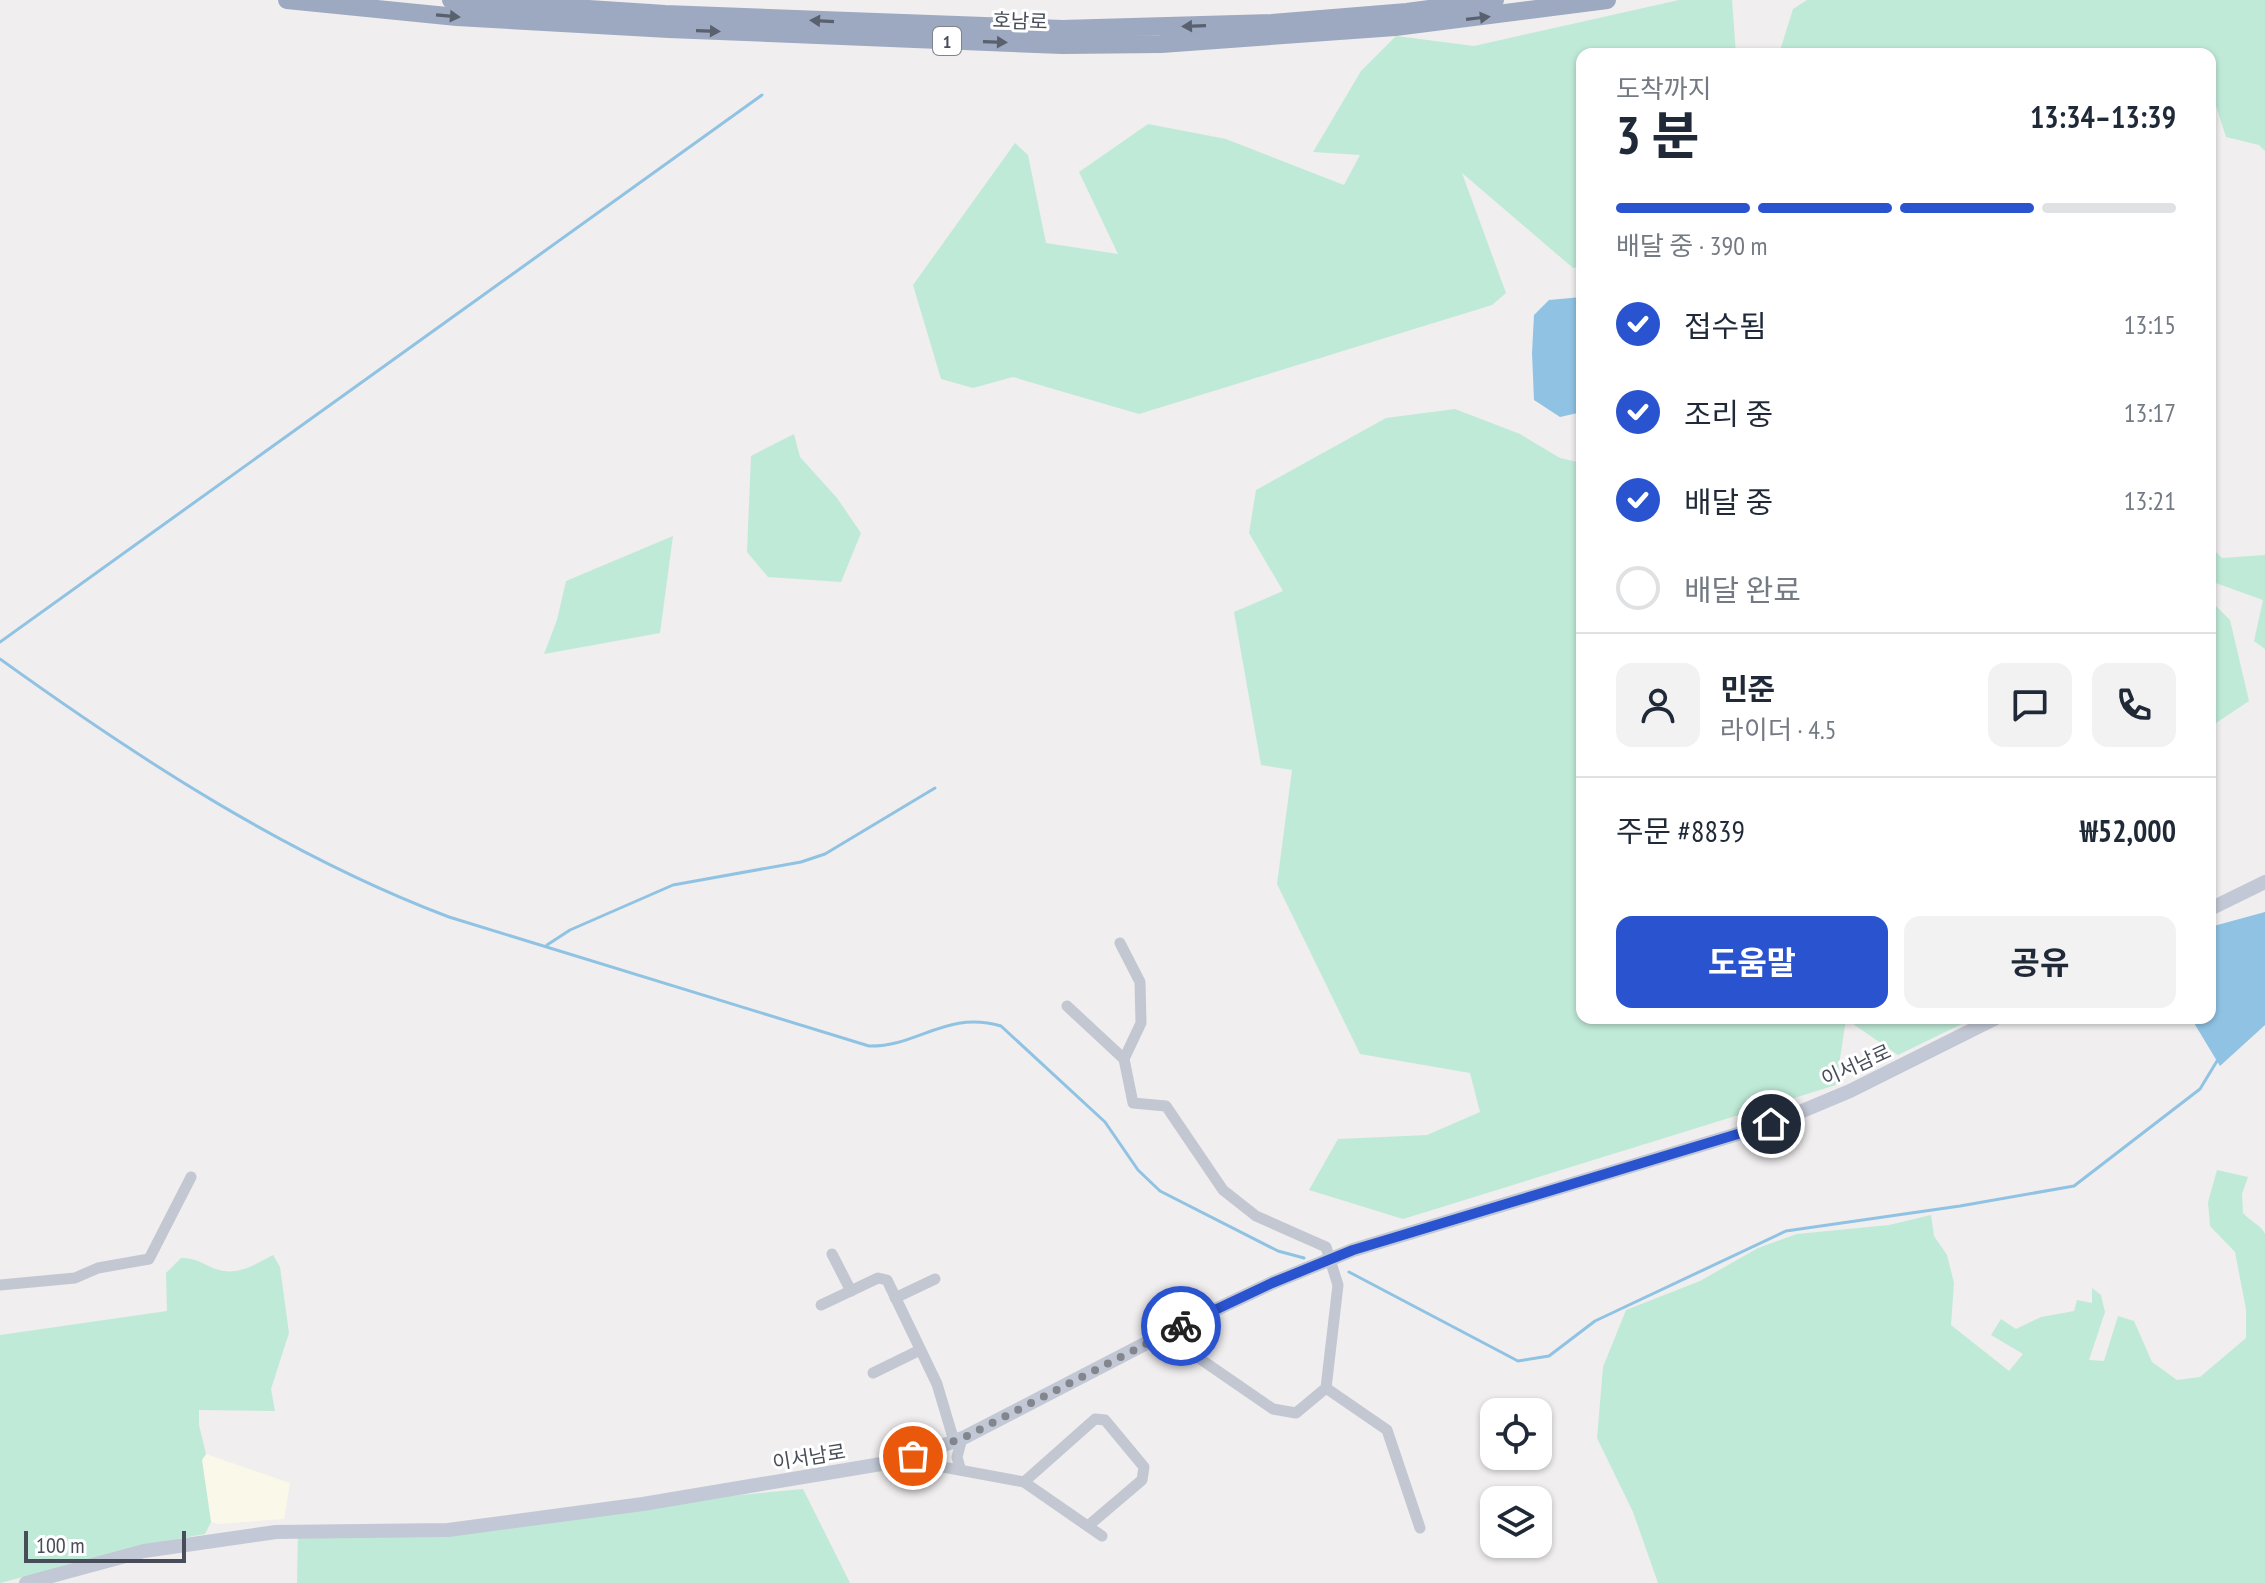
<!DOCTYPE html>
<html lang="ko">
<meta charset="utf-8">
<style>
:root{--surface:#fff;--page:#f2f2f3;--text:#1f2937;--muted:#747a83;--line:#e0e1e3;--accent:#2953cf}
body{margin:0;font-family:"PT Sans Narrow","Noto Sans KR",sans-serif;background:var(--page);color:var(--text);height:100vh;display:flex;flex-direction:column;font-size:30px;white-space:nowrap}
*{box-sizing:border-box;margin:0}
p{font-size:26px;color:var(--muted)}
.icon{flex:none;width:44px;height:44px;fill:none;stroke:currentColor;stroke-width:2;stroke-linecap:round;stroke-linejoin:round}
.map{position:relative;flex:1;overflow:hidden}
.sheet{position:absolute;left:1576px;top:48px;width:640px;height:976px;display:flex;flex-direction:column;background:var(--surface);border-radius:16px;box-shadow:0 2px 6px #0004}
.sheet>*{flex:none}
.tools{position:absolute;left:1480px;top:1398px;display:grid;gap:16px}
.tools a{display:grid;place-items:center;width:72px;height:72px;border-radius:16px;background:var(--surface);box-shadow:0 2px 6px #0004;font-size:40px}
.scale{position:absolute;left:24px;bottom:20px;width:162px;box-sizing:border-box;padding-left:8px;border:4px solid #484e59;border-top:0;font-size:22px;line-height:28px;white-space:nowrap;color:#484e59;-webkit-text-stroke:6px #fff;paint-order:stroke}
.pin{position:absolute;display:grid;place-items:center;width:68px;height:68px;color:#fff;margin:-34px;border:4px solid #fff;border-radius:50%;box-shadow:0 2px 8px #0007}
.courier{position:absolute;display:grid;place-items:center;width:80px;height:80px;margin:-40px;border:6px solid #2953cf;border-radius:50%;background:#fff;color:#222;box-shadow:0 2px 10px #0007}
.summary em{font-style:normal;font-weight:700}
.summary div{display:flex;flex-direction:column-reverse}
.summary{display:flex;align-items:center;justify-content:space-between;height:136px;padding:0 40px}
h1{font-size:52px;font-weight:700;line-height:60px}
.bar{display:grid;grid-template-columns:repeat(4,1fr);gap:12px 8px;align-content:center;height:96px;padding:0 40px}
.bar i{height:10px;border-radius:6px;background:var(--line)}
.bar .selected{background:var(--accent)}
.bar p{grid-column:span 4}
.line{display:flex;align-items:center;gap:20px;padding:0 40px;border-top:2px solid var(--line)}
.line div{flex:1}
.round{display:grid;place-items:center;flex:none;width:84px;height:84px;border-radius:16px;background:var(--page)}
ol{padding:0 40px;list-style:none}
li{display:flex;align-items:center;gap:24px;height:88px}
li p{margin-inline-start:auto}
li .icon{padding:8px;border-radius:50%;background:var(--accent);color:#fff;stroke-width:4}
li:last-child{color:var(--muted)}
li i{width:44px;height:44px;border:4px solid var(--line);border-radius:50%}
.primary-button{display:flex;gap:16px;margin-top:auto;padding:16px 40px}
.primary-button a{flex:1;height:92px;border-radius:16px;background:var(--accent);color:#fff;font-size:32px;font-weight:700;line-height:92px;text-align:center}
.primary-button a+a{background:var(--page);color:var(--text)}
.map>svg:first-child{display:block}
.commercial{fill:#faf8e8}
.green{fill:#c0ead8}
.water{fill:#90c3e3}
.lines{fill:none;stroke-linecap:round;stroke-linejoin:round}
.stream{stroke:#90c3e3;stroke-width:3}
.minor{stroke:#c2c7d2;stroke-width:11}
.secondary{stroke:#c2c8d5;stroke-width:14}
.trunk{stroke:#9da8c1;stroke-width:18}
.oneway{fill:#59606e}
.done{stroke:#83868d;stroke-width:8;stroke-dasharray:0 14.4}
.route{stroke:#2953cf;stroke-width:10}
.labels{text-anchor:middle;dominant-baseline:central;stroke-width:6;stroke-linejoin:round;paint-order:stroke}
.shield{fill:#fff;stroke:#7f838b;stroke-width:2}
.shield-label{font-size:18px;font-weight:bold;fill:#484e59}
.street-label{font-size:20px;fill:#484e59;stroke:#fff}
</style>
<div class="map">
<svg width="2265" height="1583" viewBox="0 0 2265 1583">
<rect width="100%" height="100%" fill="#f0eeee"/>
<polygon class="commercial" points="206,1454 290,1483 284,1519 219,1524 211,1522 202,1460"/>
<g class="green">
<polygon points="1679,0 1732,0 1736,54 1582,54 1582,266 1573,268 1462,173 1506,293 1492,305 1139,414 1013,377 973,388 941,379 913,285 1015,143 1028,155 1046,243 1118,254 1079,172 1148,124 1226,139 1344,185 1360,155 1313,152 1361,71 1396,36 1474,46"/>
<polygon points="1807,0 2265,0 2265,151 2259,145 2226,137 2216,106 2210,105 2210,54 1779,54 1793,9"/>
<polygon points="1455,409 1520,434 1560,458 1582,463 1582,1018 1974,1018 1898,1055 1846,1019 1836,1085 1403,1219 1309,1190 1338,1139 1427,1135 1480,1112 1470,1073 1360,1054 1277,884 1292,770 1261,765 1234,612 1283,591 1249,533 1256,490 1386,418"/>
<polygon points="794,434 800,457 837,498 861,533 841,582 768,577 747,552 751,456"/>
<polygon points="673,536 660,633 544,654 557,620 566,581"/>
<polygon points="2210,546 2222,558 2265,555 2265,649 2254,641 2263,600 2210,581"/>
<polygon points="2210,600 2230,620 2249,701 2210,727"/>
<path d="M2217,1170L2248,1177L2242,1194L2243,1213C2250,1221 2261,1225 2265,1234V1583H1658L1633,1512L1597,1438L1603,1367L1626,1310L1700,1281L1758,1248L1797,1234L1889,1225L1931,1215L1934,1236L1947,1255L1954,1283L1951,1325L2009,1371L2023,1354L1991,1335L2001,1319L2016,1329L2041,1317L2074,1311L2077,1300L2092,1303V1288L2101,1295L2105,1312L2089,1360L2104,1361L2118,1316L2134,1321L2152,1362L2177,1380L2200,1377L2246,1338V1309L2235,1252L2210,1226L2208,1202Z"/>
<path d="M273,1255L280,1267L289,1333L271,1389L275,1411L199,1410V1425L206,1454L202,1460L211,1522L205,1534L143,1545L0,1583V1335L167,1311L166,1273L181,1258C201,1258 208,1269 224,1271C240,1274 260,1262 273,1255Z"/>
<polygon points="803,1489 850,1583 297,1583 298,1532 448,1530 643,1504"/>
</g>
<g class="water">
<polygon points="1582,297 1582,412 1560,417 1534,400 1532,353 1534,315 1549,300"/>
<polygon points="2265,912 2265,1025 2220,1066 2191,1018 2210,1018 2210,927"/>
</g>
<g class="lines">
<g class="stream">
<polyline points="0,642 762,95"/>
<path d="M0,659C139,759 288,856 449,917L869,1046C918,1047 946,1010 1001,1026L1105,1122L1138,1170L1160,1191L1278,1251L1304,1258"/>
<polyline points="547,945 570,930 673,885 801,862 825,854 935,788"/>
<polyline points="1349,1272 1518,1361 1549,1356 1595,1321 1786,1231 1960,1206 2074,1186 2200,1089 2217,1061"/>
</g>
<g class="minor">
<polyline points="1120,943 1140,982 1141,1023 1124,1059 1133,1103 1166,1106 1223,1190 1256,1216 1326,1247 1338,1285 1326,1388 1296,1413 1273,1409 1164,1334"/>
<polyline points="1067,1006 1124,1059"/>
<polyline points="832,1254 851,1291"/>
<polyline points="0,1285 75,1278 98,1268 149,1259 191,1177"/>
<polyline points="895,1298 935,1279"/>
<polyline points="821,1305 878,1278 887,1280 937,1384 954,1441"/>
<polyline points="873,1373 920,1350"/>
<polyline points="1326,1388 1387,1430 1420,1528"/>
<polyline points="905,1460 1024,1482 1102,1536"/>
<polyline points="960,1468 957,1457 962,1438"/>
<polyline points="1024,1482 1095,1419 1105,1420 1144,1467 1142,1480 1088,1526"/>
</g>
<g class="secondary">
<polyline points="2210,909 2265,882"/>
<polyline points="26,1583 144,1551 276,1532 448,1530 643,1504 905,1460 965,1437 1164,1334 1272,1283 1353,1250 1771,1124 1850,1091 1996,1018"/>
</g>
<g class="trunk">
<polyline points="287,0 457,17 669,29 1062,45 1161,44 1395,27 1607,0"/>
<polyline points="451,0 665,14 1062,29 1272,23 1407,12 1495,0"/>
</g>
</g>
<defs><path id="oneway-solid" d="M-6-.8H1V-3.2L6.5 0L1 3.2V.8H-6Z" transform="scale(2)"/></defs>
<g class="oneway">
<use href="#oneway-solid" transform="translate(448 16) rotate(5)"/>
<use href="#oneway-solid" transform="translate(1478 18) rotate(-7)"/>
<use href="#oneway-solid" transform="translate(822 21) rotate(-177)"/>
<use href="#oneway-solid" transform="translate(1194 26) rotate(178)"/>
<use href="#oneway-solid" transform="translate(708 31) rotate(2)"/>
<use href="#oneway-solid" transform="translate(995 42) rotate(2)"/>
</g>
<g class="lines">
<polyline class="done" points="913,1456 965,1437 1181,1326"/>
<polyline class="route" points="1181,1326 1272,1283 1353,1250 1771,1124"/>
</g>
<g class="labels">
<rect class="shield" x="933" y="27" width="28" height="28" rx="6"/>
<g class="shield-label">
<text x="947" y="41">1</text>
</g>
<g class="street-label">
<text transform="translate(1020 21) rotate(2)">호남로</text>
<text transform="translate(1856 1065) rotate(-24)">이서남로</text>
<text transform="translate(809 1457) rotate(-9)">이서남로</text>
</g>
</g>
</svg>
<div class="tools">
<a><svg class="icon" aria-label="locate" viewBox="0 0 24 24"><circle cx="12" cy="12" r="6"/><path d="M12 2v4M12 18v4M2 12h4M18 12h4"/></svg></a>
<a><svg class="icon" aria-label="layers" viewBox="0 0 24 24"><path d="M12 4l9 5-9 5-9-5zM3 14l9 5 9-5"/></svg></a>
</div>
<div class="scale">100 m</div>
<div class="pin" style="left:913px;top:1456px;background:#ea580c"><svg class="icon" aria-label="bag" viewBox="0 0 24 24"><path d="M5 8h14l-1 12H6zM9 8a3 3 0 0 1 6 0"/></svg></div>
<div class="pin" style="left:1771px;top:1124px;background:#1f2937"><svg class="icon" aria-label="home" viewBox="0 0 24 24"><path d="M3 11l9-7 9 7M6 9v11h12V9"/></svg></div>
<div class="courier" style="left:1181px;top:1326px"><svg class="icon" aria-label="bike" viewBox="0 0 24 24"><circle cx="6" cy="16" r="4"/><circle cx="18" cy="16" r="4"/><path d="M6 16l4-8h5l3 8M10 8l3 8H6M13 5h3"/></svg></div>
<section class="sheet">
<div class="summary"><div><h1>3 분</h1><p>도착까지</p></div><em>13:34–13:39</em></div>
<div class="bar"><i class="selected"></i><i class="selected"></i><i class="selected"></i><i></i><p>배달 중 · 390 m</p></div>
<ol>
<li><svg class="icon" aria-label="check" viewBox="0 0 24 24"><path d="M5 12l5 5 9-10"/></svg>접수됨<p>13:15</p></li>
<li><svg class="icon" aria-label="check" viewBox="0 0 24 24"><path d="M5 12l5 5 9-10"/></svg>조리 중<p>13:17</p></li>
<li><svg class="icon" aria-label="check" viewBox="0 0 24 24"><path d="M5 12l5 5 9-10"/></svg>배달 중<p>13:21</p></li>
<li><i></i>배달 완료</li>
</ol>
<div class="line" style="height:144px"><a class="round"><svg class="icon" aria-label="person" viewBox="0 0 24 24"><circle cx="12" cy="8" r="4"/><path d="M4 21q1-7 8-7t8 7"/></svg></a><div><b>민준</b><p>라이더 · 4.5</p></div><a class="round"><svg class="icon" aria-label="chat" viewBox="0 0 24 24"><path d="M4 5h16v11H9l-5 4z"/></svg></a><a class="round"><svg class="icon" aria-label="phone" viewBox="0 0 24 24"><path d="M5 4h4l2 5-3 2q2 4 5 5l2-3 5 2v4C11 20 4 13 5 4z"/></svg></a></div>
<div class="line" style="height:104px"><div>주문 #8839</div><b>₩52,000</b></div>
<div class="primary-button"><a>도움말</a><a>공유</a></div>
</section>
</div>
